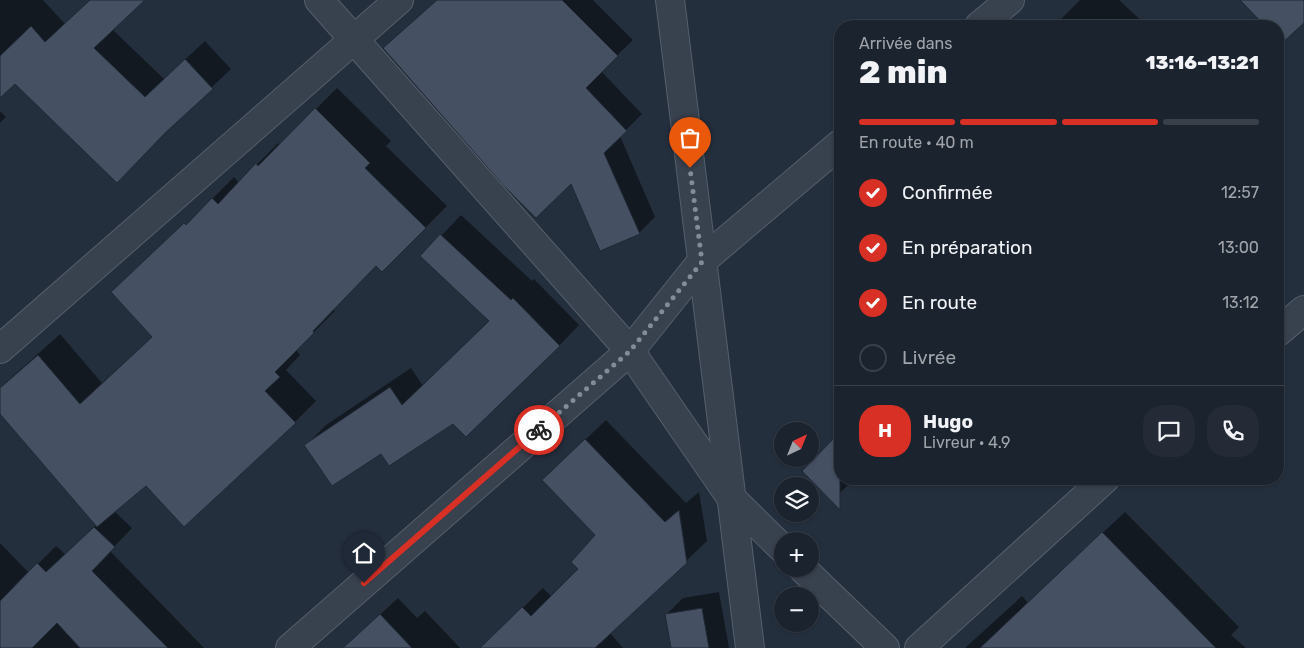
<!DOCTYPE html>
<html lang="fr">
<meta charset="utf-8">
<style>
:root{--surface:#1b232e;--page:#242b36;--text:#f1f3f6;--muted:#a0a4aa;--line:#39404a;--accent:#d93025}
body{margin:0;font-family:Rubik,sans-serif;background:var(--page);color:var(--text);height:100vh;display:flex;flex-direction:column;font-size:19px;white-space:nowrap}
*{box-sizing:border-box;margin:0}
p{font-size:16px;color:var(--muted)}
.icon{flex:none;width:28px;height:28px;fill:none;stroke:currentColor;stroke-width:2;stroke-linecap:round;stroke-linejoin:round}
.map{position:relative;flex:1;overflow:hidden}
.details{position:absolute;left:834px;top:20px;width:450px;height:465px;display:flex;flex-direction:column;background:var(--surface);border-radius:20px;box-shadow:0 1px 4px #0004,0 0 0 1px var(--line)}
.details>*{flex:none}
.needle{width:32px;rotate:43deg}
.fabs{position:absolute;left:774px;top:422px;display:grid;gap:10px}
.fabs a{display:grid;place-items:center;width:45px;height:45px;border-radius:50%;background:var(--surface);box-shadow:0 1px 4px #0004,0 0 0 1px var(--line);font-size:25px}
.pin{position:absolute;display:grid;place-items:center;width:42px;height:42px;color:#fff;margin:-51px -21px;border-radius:50% 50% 50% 0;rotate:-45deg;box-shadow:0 0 5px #0007}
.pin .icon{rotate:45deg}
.courier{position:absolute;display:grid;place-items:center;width:50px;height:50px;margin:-25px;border:4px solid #d93025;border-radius:50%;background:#fff;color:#222;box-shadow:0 1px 6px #0007}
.summary em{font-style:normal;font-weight:800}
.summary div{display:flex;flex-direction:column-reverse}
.summary{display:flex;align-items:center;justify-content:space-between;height:85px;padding:0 25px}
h1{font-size:32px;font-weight:800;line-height:38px}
.bar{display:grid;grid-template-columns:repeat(4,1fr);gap:8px 5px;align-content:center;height:60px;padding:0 25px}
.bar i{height:6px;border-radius:4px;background:var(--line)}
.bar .current{background:var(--accent)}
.bar p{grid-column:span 4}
.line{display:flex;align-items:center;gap:12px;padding:0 25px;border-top:1px solid var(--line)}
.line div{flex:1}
.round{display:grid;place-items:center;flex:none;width:52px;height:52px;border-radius:20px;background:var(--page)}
ol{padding:0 25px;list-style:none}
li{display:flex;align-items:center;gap:15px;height:55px}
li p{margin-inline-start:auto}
li .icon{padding:5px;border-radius:50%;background:var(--accent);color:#fff;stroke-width:4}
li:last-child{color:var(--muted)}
li i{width:28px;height:28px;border:2px solid var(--line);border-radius:50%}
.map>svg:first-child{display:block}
.shadow{fill:#0007}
.building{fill:#455162;stroke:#1f2835}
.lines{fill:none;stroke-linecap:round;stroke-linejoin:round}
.minor-casing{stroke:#565f6c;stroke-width:30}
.tertiary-casing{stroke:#565f6c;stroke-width:30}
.minor{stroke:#38414e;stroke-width:28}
.tertiary{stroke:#38414e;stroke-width:28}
.done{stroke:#828b98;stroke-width:5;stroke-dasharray:0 9}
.route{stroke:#d93025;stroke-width:6}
</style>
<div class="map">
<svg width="1304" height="648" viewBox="0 0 1304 648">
<rect width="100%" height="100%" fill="#242f3e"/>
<g class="shadow">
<polygon points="0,0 43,0 65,24 90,0 144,0 112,29 164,79 205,41 231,69 172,125 15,82 0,70"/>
<polygon points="452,0 593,0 633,40 601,71 642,114 620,136 655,217 639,233 571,182 384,48 433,4 440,12"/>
<polygon points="1080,0 1119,0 1147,26 1054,26"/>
<polygon points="337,88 391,141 386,146 447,206 382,271 376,265 333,309 335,311 296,350 300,355 286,370 316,401 295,422 146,484 114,511 132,528 110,551 204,648 0,648 0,543 29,573 56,546 66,555 96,525 0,412 0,388 60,334 102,383 153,336 170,269 212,199 234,177 239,183 278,143 280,145"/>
<polygon points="0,111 6,117 0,123"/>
<polygon points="461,215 532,281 534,279 579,325 559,346 454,422 382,452 306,445 326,425 411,368 423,386 490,320 422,256"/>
<polygon points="606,420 686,503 699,492 707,541 610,633 623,648 482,648 543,588 552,597 580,569 597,535 564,460"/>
<polygon points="840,434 840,479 854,479 833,500"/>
<polygon points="1125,512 1239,627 1231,635 1246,648 965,648 1022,596 1028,603"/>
<polygon points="719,592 729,648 672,648 666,615 683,598"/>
<polygon points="398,598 417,618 425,611 460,648 354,648 367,627"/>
</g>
<g class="building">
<polygon points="90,0 145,0 94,48 145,97 185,59 213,89 165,133 117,183 15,84 0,98 0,56 31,26 45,42"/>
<polygon points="437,0 562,0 618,56 586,88 627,131 604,153 640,234 600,251 571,184 536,218 503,185 383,48"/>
<polygon points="1240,0 1304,0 1304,23 1281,44 1278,40 1278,26 1265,26"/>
<polygon points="315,108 370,163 365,168 426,228 382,272 376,266 313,331 314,333 275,372 280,377 265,391 296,423 184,527 146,486 97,527 0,414 0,388 38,355 80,404 152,337 111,292 184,223 186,225 212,198 218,204 256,163 258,166"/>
<polygon points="440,234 511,300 513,298 560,346 466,437 453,424 389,466 381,454 332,486 304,445 390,387 402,405 489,321 420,256"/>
<polygon points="840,432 840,510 802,471"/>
<polygon points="585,439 665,522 679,510 687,563 595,648 480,648 522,607 531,616 578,569 571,562 595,535 542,480"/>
<polygon points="94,527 115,547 92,571 168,648 80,648 57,623 32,648 0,648 0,601 37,563 46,572"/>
<polygon points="1102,532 1216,648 980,648"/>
<polygon points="702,608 709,648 671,648 665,614"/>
<polygon points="380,614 412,648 343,648"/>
</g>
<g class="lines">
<defs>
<g id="minor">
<polyline points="319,0 630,351 732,499 782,548"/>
<polyline points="979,26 1010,0"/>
<polyline points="1278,332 1304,310"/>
<polyline points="0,349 399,0"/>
<polyline points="803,569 885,648"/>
<polyline points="290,648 630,351 702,261 840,144"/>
<polyline points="919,648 1105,479"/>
</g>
<polyline id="tertiary" points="670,0 750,648"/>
</defs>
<use href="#minor" class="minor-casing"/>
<use href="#tertiary" class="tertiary-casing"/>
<use href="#minor" class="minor"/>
<use href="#tertiary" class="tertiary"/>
</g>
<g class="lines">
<polyline class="done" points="539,430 630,351 702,262 690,168"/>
<polyline class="route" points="364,583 539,430"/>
</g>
</svg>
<div class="fabs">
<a><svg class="needle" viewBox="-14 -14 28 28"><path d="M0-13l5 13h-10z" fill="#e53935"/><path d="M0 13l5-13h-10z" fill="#a0a4aa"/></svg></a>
<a><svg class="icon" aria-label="layers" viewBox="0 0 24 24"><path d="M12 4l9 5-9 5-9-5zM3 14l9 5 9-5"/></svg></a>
<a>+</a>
<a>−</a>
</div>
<div class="pin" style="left:690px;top:168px;background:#ea580c"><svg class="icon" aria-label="bag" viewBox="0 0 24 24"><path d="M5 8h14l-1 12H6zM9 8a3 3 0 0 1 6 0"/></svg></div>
<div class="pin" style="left:364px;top:583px;background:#1f2937"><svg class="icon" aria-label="home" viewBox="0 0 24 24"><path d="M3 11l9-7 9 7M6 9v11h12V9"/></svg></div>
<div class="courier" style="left:539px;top:430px"><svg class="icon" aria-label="bike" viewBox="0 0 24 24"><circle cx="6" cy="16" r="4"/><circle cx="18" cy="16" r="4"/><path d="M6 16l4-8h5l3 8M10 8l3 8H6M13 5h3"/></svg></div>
<section class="details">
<div class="summary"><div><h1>2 min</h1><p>Arrivée dans</p></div><em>13:16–13:21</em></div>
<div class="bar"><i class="current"></i><i class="current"></i><i class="current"></i><i></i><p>En route · 40 m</p></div>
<ol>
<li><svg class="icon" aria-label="check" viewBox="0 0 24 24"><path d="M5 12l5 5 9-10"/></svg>Confirmée<p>12:57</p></li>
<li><svg class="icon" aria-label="check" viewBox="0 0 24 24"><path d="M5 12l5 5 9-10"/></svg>En préparation<p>13:00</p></li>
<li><svg class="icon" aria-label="check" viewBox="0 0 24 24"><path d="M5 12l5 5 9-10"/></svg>En route<p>13:12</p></li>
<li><i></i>Livrée</li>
</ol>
<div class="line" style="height:90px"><b class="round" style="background:var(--accent);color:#fff">H</b><div><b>Hugo</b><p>Livreur · 4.9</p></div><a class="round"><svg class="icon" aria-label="chat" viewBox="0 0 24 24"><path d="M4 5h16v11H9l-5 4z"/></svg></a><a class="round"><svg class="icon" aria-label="phone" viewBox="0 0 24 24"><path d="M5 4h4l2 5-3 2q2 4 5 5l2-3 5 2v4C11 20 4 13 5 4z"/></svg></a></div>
</section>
</div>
